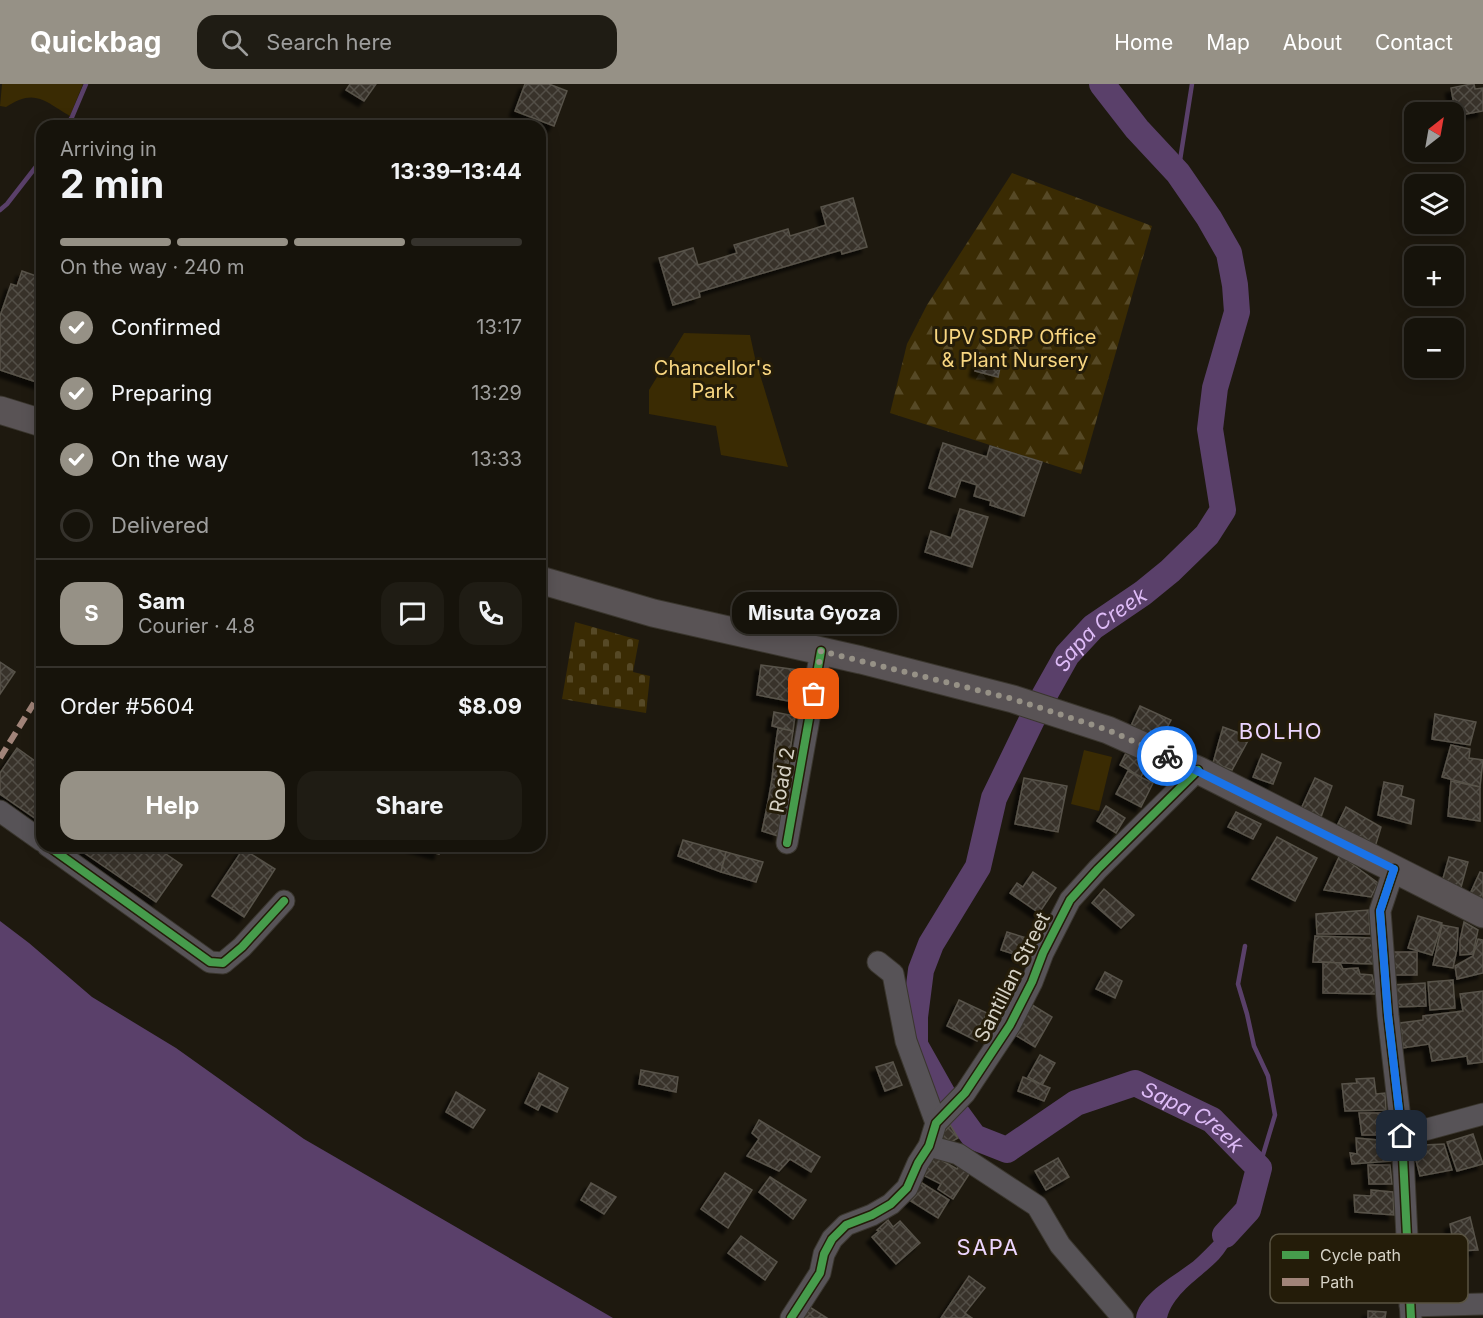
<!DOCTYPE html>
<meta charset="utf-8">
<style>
:root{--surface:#16130b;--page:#1f1c14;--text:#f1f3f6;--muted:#9e9e9d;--line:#35322c;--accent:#969186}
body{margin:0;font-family:Inter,sans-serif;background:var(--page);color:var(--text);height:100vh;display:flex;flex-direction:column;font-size:22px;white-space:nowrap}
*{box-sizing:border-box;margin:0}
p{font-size:20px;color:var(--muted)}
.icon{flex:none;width:33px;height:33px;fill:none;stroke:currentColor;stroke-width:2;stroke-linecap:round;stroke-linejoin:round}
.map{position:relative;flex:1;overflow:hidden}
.details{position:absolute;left:36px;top:36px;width:510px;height:732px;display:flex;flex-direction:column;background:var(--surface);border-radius:18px;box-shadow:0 3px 15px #0003,0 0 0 2px var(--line)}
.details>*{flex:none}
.needle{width:39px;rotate:31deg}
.controls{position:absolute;left:1404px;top:18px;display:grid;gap:12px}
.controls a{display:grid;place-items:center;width:60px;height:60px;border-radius:12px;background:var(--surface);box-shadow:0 3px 15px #0003,0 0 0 2px var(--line);font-size:30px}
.pin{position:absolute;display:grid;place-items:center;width:51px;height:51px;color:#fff;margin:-26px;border-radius:12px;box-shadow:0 3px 9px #0006}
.courier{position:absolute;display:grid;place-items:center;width:60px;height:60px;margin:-30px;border:4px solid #1a73e8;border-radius:50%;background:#fff;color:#222;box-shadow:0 2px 8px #0007}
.bubble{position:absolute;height:42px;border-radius:18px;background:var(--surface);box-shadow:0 3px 15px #0003,0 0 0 2px var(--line);font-size:20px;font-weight:700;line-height:42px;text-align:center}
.headline em{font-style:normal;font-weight:700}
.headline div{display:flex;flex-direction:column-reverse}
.headline{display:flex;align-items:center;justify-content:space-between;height:102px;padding:0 24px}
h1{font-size:39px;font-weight:700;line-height:45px}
.bar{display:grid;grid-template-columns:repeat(4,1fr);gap:9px 6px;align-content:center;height:72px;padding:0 24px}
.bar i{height:8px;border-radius:4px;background:var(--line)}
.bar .current{background:var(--accent)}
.bar p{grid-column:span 4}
.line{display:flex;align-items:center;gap:15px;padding:0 24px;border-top:2px solid var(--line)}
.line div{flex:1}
.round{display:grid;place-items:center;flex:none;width:63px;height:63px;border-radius:18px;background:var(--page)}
ol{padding:0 24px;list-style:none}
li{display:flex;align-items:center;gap:18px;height:66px}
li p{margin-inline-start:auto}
li .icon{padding:6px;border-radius:50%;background:var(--accent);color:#fff;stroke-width:4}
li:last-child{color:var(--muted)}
li i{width:33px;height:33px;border:3px solid var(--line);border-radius:50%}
.button{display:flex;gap:12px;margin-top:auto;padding:12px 24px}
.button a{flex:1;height:69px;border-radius:18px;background:var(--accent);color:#fff;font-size:24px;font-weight:700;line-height:69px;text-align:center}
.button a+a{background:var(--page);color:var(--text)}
header{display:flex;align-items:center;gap:36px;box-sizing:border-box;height:84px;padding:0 30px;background:var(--accent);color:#fff}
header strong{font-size:28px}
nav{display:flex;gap:33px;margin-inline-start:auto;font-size:21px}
.search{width:420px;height:54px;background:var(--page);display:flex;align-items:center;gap:15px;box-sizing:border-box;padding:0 21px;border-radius:18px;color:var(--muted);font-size:22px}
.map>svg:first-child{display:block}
.green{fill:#3a2b03}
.forest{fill:url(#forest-firs)}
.cemetery{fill:url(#cemetery-stones)}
.water{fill:#5a406a}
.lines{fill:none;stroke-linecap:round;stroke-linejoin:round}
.stream{stroke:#5a406a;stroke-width:4.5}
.river{stroke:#5a406a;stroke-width:26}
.building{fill:url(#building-cross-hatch);stroke:#58534a;stroke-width:1.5;filter:url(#shadow)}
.minor-casing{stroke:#3a362e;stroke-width:23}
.major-casing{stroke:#3a362e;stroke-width:29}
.minor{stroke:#575357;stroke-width:21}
.major{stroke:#595355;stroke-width:27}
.quiet{stroke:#a18479;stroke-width:6;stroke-dasharray:12 6;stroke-linecap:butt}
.cycleway-casing{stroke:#241c09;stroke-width:11}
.cycleway{stroke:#469c4c;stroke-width:8}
.done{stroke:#969186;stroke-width:6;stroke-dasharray:0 10.8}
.route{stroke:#1a73e8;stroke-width:8}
.labels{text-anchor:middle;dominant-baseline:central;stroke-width:6;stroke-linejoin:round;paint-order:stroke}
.park-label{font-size:20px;fill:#f8d681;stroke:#241c09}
.street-label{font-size:20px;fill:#d6d2c6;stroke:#241c09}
.water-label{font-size:21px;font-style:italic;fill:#debbf7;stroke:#241c09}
.quarter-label{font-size:22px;letter-spacing:1.5px;fill:#edd5fe;stroke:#241c09}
.key{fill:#241c09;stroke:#595342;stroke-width:1.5}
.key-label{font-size:16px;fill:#d6d2c6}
</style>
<header>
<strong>Quickbag</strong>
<div class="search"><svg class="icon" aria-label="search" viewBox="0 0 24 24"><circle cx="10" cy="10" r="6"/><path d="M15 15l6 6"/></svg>Search here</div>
<nav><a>Home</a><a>Map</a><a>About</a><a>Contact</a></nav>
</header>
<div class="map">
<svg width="1483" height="1234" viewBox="0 0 1483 1234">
<defs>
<pattern id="forest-firs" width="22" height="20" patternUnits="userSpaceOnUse" patternTransform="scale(1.5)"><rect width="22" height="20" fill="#3a2b03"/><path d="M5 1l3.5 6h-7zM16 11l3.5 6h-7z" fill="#564926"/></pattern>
<pattern id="cemetery-stones" width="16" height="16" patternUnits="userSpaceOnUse" patternTransform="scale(1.5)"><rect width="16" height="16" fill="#3a2b03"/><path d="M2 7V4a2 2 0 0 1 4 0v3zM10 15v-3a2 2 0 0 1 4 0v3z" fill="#564926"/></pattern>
<pattern id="building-cross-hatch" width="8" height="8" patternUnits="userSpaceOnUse" patternTransform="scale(1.5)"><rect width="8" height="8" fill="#37322a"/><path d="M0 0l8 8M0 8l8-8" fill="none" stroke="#534f47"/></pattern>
<filter id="shadow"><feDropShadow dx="-5.5" dy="5.5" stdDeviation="1.5" flood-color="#0009"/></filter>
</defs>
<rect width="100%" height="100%" fill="#1e190f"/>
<g class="green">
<path d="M2,0H83L70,32C44,17 35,4 6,23L0,22Z"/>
<polygon points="684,249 750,251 755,274 788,383 721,371 716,342 649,330 649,306"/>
<polygon points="1084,666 1112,673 1099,727 1071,720"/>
</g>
<polygon class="forest" points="1012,89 1152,142 1081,390 890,329 907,260 927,221"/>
<polygon class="cemetery" points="575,538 639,556 633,588 650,592 646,629 562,615"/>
<g class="water">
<polygon points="0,837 29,859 92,913 176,964 304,1055 613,1234 0,1234"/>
<path d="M1248,1126C1239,1141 1231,1162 1219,1175C1202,1193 1174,1208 1167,1234H1136C1139,1208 1180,1190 1197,1174C1215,1157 1228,1141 1248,1126Z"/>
</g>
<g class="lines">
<g class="stream">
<polyline points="66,42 72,33 86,0"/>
<polyline points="1178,89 1192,0"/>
<polyline points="0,126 7,120 42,75"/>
<polyline points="1245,862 1238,900 1247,930 1254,962 1268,992 1275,1031 1259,1084"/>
</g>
<g class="river">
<path id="s1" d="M946,1016L915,961V933L921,886L931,860L978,783L994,714L1040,619L1067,571L1093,543L1143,509L1170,487L1207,451L1223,426L1210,345L1215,304L1237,228L1235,201L1229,169L1209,134L1178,89L1137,45L1102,0"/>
<path id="s2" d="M958,1031L974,1053L1007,1066L1076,1019L1135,999L1212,1036L1259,1084L1248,1126L1225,1151"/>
</g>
</g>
<g class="building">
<polygon points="350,0 376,0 364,17 346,6"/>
<polygon points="525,0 549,0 567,7 554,42 515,27"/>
<polygon points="1471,0 1474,0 1475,5 1483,4 1483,27 1456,32 1451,4"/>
<polygon points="853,114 867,163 842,170 841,166 699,208 700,213 673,221 659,174 693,164 698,181 737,169 734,161 788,145 790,152 826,141 821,123"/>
<polygon points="22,187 42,194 42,300 0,286 0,232 11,200 17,202"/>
<polygon points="979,269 1002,274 998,293 975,287"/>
<polygon points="943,359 987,373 990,362 1042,378 1024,432 990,421 991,417 974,412 977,401 961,396 955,413 929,404"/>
<polygon points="960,425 988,433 972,483 925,468 931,447 951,454"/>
<polygon points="854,511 873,515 869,531 851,527"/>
<polygon points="0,578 15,588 0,610"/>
<polygon points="761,581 798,586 794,618 757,611"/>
<polygon points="1140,622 1171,636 1159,659 1129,646"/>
<polygon points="774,628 795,632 793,647 772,642"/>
<polygon points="1435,630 1476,638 1470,661 1432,655"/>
<polygon points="1223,643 1250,653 1232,686 1213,679"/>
<polygon points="778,644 793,647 790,668 775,665"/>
<polygon points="1451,661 1470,665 1469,674 1483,676 1480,703 1442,693"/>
<polygon points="1129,663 1151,671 1141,693 1120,681"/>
<polygon points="17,664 42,682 42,739 0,710 0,689"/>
<polygon points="775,665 790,668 785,697 772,695"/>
<polygon points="1262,670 1281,679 1273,700 1253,693"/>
<polygon points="1128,687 1153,699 1141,723 1116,710"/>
<polygon points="1024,694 1067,702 1058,748 1015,740"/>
<polygon points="1315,694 1332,702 1320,736 1300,727"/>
<polygon points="772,695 785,697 782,720 768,718"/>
<polygon points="1451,697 1480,703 1480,737 1448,732"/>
<polygon points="1384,698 1403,702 1401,712 1414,716 1411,740 1378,731"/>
<polygon points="768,718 782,720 778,752 762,747"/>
<polygon points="1106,722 1125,734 1116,749 1097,737"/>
<polygon points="1346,723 1381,743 1375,763 1336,744"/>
<polygon points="1236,728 1261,740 1253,755 1228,743"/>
<polygon points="1277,753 1317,774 1295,817 1252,795"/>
<polygon points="683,756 726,768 721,788 678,772"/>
<polygon points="86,762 154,762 182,781 156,818 83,768"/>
<polygon points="411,762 441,762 439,770"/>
<polygon points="243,765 275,785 244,833 212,812"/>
<polygon points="726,768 763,778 756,798 721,788"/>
<polygon points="1340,771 1378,799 1371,813 1324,806"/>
<polygon points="1449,773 1468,778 1460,807 1442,798"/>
<polygon points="1033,788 1056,804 1039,829 1010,809 1017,799 1023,803"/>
<polygon points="1480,788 1483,789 1483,818 1469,812"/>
<polygon points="1104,805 1134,831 1121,844 1092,819"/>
<polygon points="1369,826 1370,850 1317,850 1316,830"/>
<polygon points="1418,832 1442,839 1432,871 1408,864"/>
<polygon points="1464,838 1478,846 1473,870 1460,871 1460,856"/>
<polygon points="1442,841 1458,844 1457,865 1453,884 1433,881"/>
<polygon points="1007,848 1033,856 1027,874 1001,866"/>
<polygon points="1315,852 1372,854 1373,880 1313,878"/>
<polygon points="1478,855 1483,856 1483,889 1457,895 1455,882 1473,872"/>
<rect x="1393" y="868" width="24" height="23"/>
<polygon points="1323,878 1340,879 1343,885 1358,884 1360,890 1372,891 1377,910 1323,909"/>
<polygon points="1105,888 1122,897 1115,914 1096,905"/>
<polygon points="1453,896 1455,924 1430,926 1428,898"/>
<polygon points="1425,899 1426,922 1394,923 1392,901"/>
<polygon points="1483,907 1483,978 1468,980 1467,972 1432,977 1429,960 1403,964 1400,939 1423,936 1423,932 1463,927 1460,910"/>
<polygon points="959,916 987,929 984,935 987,937 977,957 947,942"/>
<polygon points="1029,919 1052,933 1035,963 1015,951"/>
<polygon points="1040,971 1055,979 1042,1001 1028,993"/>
<polygon points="893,978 902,1001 885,1007 876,983"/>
<polygon points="641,986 678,993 676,1008 639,1000"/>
<polygon points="539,989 568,1004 557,1028 541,1020 538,1026 525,1019"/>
<polygon points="1023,993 1050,1004 1044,1017 1018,1007"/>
<polygon points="1374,994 1376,1010 1385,1009 1386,1026 1345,1027 1342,1000 1357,999 1356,995"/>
<polygon points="456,1008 485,1026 473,1044 446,1028"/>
<polygon points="1359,1029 1388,1029 1392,1051 1362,1051"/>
<polygon points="759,1036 820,1073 811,1088 790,1075 779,1087 747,1072 759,1055 752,1049"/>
<polygon points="949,1039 958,1054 944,1062 936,1048"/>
<polygon points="1473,1050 1483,1080 1457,1087 1447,1058"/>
<polygon points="1356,1054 1389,1057 1391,1077 1352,1080 1350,1069 1357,1070"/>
<polygon points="1444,1060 1452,1086 1420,1092 1414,1068 1426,1066 1424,1061"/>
<polygon points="934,1072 957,1085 962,1078 971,1087 953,1115 938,1105 941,1100 923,1091"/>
<polygon points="1058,1074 1069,1093 1046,1106 1035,1087"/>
<polygon points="1368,1081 1390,1081 1392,1100 1369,1100"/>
<polygon points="725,1089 752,1106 728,1144 701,1125"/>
<polygon points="770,1093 806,1116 793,1135 759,1108"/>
<polygon points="917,1096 949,1116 938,1134 906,1114"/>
<polygon points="591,1099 616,1113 604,1130 581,1116"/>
<polygon points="1371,1106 1393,1108 1394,1131 1355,1128 1354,1111 1371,1112"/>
<polygon points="1470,1133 1478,1166 1455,1167 1450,1140"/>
<polygon points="888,1136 893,1143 900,1137 920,1159 896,1180 872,1153 879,1147 877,1146"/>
<polygon points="741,1152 777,1178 765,1196 728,1169"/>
<polygon points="969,1192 985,1204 965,1229 972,1234 941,1234"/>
<polygon points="808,1222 827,1234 800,1234"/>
<polygon points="1368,1227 1386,1228 1385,1234 1368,1234"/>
</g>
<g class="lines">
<defs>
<g id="minor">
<polyline points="0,727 42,757"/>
<polyline points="787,759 821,567"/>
<polyline points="48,762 210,878 223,879 242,863 284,817"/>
<polyline points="1394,785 1380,827 1388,931 1402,1052 1411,1234"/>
<polyline points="878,878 893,890 906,957 936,1039"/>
<polyline points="1402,1052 1483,1030"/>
<polyline points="929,1062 958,1070 1037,1122 1060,1161 1123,1234"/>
<polyline points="1410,1222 1483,1220"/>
<polyline points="791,1234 820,1189 824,1170 832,1155 846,1141 872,1131 891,1120 907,1104 918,1079 929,1062 936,1039 965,1009 1010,941 1032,898 1043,869 1070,816 1098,785 1198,686"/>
</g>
<g id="major">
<polyline points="0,326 42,339"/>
<polyline points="540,496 653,529 861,576 1013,615 1108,646 1198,686 1483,830"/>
</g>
</defs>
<use href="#minor" class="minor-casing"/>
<use href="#major" class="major-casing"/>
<use href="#minor" class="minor"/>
<use href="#major" class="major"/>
<polyline class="quiet" points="0,674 34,619"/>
<defs>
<g id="cycleway">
<polyline points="787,759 821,567"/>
<polyline points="48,762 210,878 223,879 242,863 284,817"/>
<polyline points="1394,785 1380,827 1388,931 1402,1052 1411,1234"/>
<polyline points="791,1234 820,1189 824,1170 832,1155 846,1141 872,1131 891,1120 907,1104 918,1079 929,1062 936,1039 965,1009 1010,941 1032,898 1043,869 1070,816 1098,785 1198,686"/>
</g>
</defs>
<use href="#cycleway" class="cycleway-casing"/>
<use href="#cycleway" class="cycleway"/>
</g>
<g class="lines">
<polyline class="done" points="814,610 821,567 1013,615 1108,646 1167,672"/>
<polyline class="route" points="1167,672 1394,785 1380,827 1388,931 1402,1052"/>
</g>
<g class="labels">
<g class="park-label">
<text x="1015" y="253">UPV SDRP Office<tspan x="1015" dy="23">&amp; Plant Nursery</tspan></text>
<text x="713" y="284">Chancellor's<tspan x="713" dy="23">Park</tspan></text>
</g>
<g class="street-label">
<text transform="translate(782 696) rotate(-80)">Road 2</text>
<text transform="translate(1012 893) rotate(-63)">Santillan Street</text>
</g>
<g class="water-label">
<text stroke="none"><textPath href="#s1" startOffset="530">Sapa Creek</textPath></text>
<text stroke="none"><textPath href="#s2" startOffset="276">Sapa Creek</textPath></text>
</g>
<g class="quarter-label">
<text x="1281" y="647">BOLHO</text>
<text x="988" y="1163">SAPA</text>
</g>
</g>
<rect x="1270" y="1150" width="198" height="69" rx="9" class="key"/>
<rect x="1282" y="1167" width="27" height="8" fill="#469c4c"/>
<rect x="1282" y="1194" width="27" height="8" fill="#a18479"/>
<g class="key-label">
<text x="1320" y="1177">Cycle path</text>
<text x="1320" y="1204">Path</text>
</g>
</svg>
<div class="controls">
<a><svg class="needle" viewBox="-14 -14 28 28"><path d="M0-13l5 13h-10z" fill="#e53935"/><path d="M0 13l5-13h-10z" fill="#9e9e9d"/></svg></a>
<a><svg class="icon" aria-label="layers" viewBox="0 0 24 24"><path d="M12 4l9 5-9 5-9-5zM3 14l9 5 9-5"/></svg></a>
<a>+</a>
<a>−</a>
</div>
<div class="pin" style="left:814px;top:610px;background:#ea580c"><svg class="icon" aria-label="bag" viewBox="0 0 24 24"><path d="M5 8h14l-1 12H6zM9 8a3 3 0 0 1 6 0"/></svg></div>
<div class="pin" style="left:1402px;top:1052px;background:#1f2937"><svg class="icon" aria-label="home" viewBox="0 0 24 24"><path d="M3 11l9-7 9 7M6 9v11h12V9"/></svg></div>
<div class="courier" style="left:1167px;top:672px"><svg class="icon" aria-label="bike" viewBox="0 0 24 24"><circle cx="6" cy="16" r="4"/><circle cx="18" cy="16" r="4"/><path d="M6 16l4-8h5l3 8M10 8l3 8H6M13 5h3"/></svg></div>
<div class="bubble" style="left:732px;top:508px;width:165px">Misuta Gyoza</div>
<section class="details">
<div class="headline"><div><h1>2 min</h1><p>Arriving in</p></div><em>13:39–13:44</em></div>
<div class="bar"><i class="current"></i><i class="current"></i><i class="current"></i><i></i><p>On the way · 240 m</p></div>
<ol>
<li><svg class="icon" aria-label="check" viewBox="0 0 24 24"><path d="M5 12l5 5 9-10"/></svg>Confirmed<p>13:17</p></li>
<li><svg class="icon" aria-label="check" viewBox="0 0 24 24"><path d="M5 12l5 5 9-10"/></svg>Preparing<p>13:29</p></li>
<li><svg class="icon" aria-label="check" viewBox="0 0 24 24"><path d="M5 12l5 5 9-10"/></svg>On the way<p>13:33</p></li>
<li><i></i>Delivered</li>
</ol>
<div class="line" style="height:108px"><b class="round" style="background:var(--accent);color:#fff">S</b><div><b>Sam</b><p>Courier · 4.8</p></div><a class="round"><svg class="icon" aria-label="chat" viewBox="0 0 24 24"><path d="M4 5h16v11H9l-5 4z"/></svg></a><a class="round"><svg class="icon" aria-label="phone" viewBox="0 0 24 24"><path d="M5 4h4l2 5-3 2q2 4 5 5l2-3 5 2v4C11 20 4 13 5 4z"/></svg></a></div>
<div class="line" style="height:78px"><div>Order #5604</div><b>$8.09</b></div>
<div class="button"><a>Help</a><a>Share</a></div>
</section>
</div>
